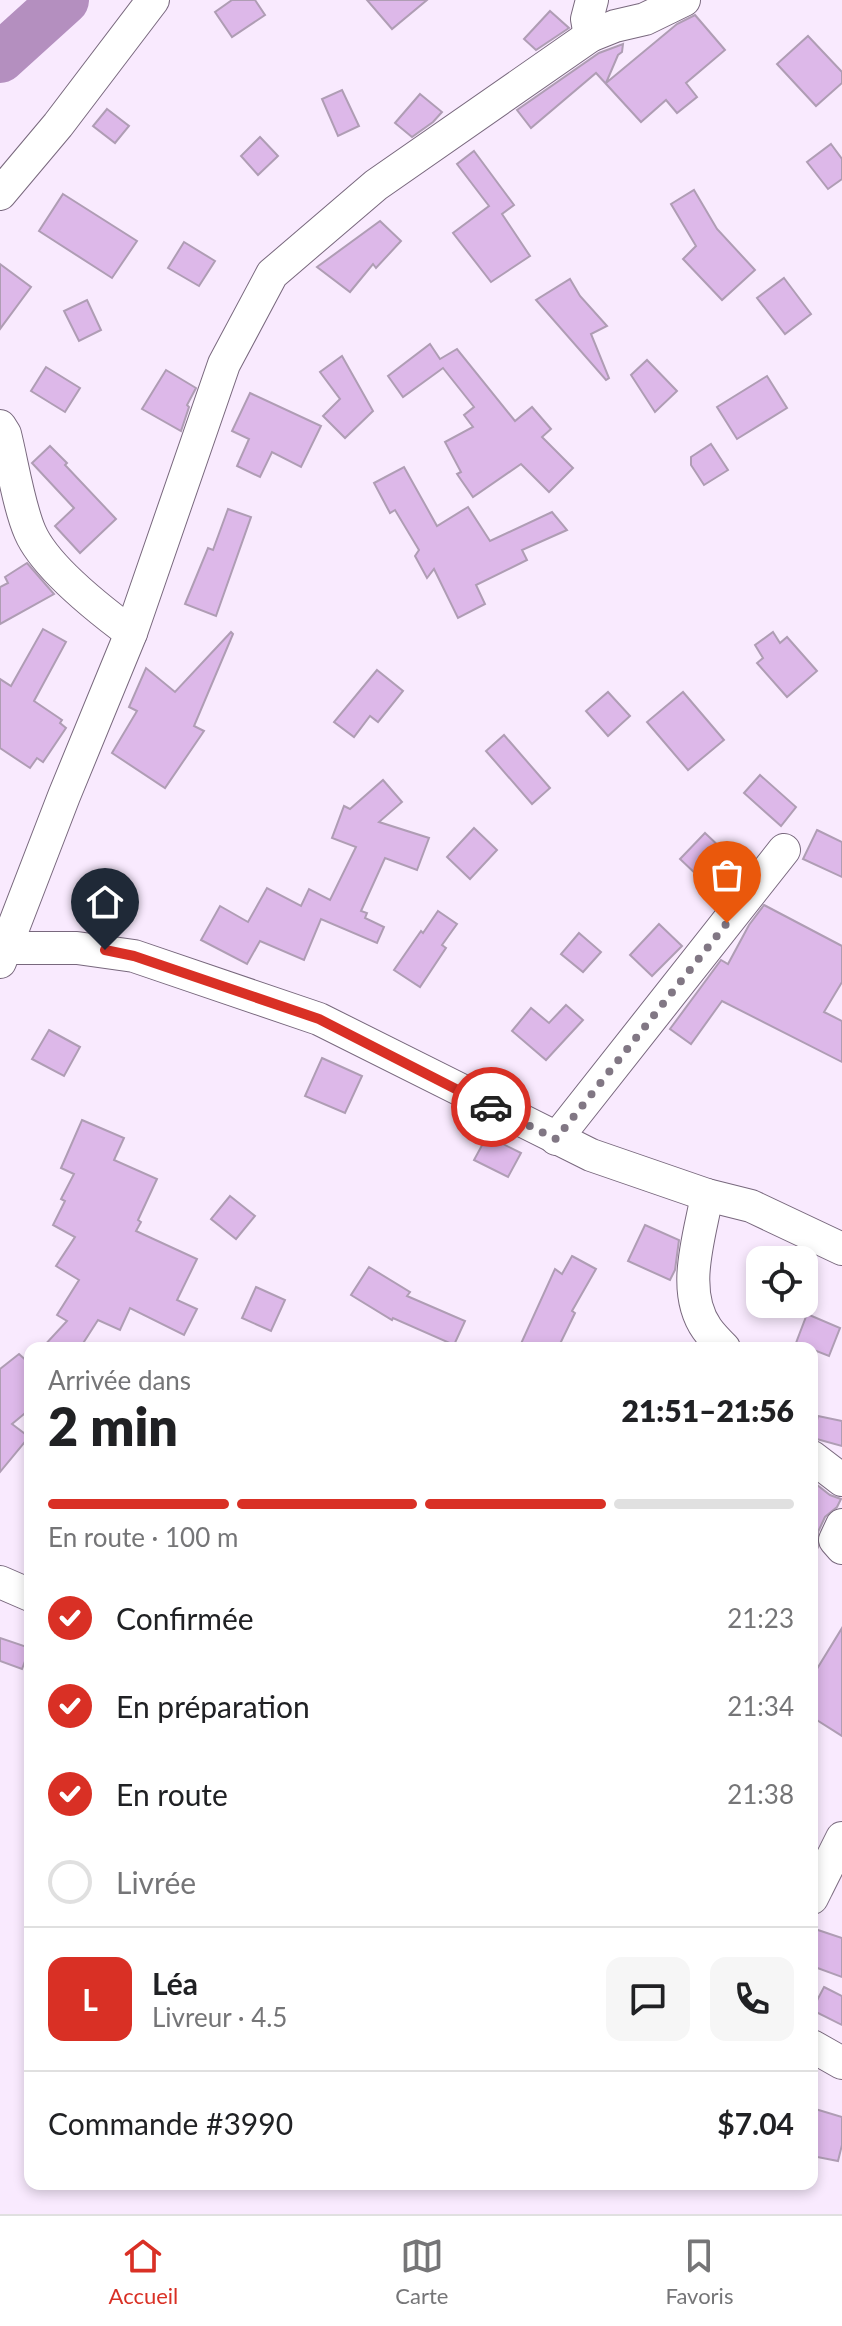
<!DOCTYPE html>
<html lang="fr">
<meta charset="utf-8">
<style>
:root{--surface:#fff;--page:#f6f6f6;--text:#202124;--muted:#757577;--line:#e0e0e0;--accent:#d93025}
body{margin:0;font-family:Lato,sans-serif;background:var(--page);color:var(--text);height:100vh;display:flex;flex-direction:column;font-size:30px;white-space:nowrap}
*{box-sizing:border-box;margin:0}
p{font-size:26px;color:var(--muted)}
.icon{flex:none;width:44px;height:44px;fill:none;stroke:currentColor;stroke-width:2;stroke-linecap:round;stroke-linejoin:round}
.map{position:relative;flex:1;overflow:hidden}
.details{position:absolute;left:24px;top:1342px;width:794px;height:848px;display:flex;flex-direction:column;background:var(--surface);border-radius:16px;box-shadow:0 4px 12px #0003}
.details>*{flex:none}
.tools{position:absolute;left:746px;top:1246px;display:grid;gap:16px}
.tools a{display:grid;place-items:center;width:72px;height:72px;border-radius:16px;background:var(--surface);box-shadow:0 4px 12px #0003;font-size:40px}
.pin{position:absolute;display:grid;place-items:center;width:68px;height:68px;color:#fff;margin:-82px -34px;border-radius:50% 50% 50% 0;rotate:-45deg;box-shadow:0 0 8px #0007}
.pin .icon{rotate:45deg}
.courier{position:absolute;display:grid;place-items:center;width:80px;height:80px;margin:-40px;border:6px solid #d93025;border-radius:50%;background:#fff;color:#222;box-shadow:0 2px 10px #0007}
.headline em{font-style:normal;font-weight:800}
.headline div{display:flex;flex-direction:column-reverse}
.headline{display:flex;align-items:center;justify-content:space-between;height:136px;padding:0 24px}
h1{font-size:52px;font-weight:800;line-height:60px}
.bar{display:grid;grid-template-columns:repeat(4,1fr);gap:12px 8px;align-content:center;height:96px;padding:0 24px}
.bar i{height:10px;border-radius:6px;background:var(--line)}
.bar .on{background:var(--accent)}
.bar p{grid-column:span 4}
.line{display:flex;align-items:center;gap:20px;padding:0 24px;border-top:2px solid var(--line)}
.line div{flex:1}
.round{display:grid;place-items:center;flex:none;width:84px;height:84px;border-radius:16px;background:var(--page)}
ol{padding:0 24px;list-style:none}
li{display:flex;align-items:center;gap:24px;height:88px}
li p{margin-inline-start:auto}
li .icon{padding:8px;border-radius:50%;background:var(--accent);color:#fff;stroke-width:4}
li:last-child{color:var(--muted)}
li i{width:44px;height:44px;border:4px solid var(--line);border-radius:50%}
.dock{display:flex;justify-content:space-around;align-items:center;height:112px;border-top:2px solid var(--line);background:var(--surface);font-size:22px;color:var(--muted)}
.dock a{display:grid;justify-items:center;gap:4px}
.dock .on{color:var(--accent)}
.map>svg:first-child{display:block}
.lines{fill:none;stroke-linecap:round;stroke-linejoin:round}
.river{stroke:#b48fbf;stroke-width:50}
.building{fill:#ddb8e9;stroke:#af9db4;stroke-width:2}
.street-casing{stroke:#78687d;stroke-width:34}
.street{stroke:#fff;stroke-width:32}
.done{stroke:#817784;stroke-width:8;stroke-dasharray:0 14.4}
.route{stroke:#d93025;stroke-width:10}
</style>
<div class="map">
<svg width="842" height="2214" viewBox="0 0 842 2214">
<rect width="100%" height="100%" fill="#f9eafe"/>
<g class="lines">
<polyline class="river" points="0,58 64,0"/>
</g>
<g class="building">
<polygon points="232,0 255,0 265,15 232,37 215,12"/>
<polygon points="367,0 427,0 392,29"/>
<polygon points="550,11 569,28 536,50 524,39"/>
<polygon points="695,15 725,50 686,83 697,97 677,113 666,100 641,122 596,73 531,128 517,110 599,53 623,44 622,52 618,55 606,83 677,24"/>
<polygon points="808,36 842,72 842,83 816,106 777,64"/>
<polygon points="342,90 359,126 338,136 322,99"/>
<polygon points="420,94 442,112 433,122 412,137 395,123"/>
<polygon points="107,109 129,126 115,143 93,126"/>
<polygon points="260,137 278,156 258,175 241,156"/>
<polygon points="831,144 842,159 842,179 828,189 807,162"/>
<polygon points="474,151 514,205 502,214 530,256 491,282 453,233 489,206 457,164"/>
<polygon points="694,190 717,229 755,270 722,300 683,259 696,246 671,204"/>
<polygon points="63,194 137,241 112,278 39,231"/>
<polygon points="380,221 401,241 376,268 373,264 350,292 317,267"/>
<polygon points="184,242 215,261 199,286 168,268"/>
<polygon points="0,264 31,287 0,329"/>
<polygon points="784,278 811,314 785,334 757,298"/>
<polygon points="570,279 580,296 607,326 591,334 609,378 606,380 536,300"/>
<polygon points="87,300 101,330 79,341 64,311"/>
<polygon points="430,344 440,359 457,349 515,421 532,407 551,429 542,437 573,468 549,492 521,464 473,497 457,474 461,472 445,442 473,427 464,415 474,407 443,368 403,397 388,376"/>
<polygon points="342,356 373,411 345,438 323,416 340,399 320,372"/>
<polygon points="647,360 677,391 655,412 631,375"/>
<polygon points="46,367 80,388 65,412 31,391"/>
<polygon points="166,370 196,388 187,405 189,407 181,431 142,409"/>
<polygon points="767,376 787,408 737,439 717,407"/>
<polygon points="250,393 321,426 301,467 272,452 260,477 237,466 249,439 232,431"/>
<polygon points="711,444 728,470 704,485 691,465 691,457"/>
<polygon points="50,446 67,463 65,465 116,519 80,553 55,526 74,508 32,463"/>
<polygon points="404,467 437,526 468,507 490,541 552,512 567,530 522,550 527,560 476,585 485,604 458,618 434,569 427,578 415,556 419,550 395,510 390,513 374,483"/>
<polygon points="228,509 251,517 216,616 185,604 208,548 213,550"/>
<polygon points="27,563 54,594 0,624 0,587 8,583 5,577"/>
<polygon points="43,629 66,642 34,701 62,720 60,723 66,728 43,762 37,758 30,768 0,748 0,679 11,686"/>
<polygon points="231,632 233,634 194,726 204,731 165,788 112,753 137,711 129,707 146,668 175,692"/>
<polygon points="773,632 780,643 787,637 817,671 787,697 757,663 763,658 755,645"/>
<polygon points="377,670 403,691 378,722 370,716 354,737 334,722"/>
<polygon points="608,692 630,716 608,736 586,711"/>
<polygon points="683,692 724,740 688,770 647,722"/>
<polygon points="504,735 550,788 532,804 486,751"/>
<polygon points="760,775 796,807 781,826 744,793"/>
<polygon points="383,780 402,802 379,822 429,838 417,870 385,858 361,911 367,913 365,918 384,927 377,943 321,919 304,960 260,941 247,964 201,940 220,906 248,922 267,888 301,906 309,889 330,900 356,847 332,838 344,806 350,809"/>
<polygon points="474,828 497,850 470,879 447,857"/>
<polygon points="817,830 842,842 842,877 803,859"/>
<polygon points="705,833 741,867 716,893 680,859"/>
<polygon points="764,905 842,946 842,982 824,1012 842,1021 842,1062 722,1001 691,1044 670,1029 721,960 728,964 749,925"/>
<polygon points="438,911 457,924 442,945 446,948 420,987 394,970 421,931 423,933"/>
<polygon points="659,924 682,946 652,976 630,955"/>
<polygon points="579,933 601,952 583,972 561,954"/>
<polygon points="566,1005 583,1020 546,1060 512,1031 531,1008 549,1023"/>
<polygon points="49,1030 80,1047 64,1076 32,1059"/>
<polygon points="322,1058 362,1076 345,1113 305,1096"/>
<polygon points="82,1120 124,1138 114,1160 157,1179 138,1220 141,1222 136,1231 197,1259 177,1300 197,1309 184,1335 130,1308 120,1330 98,1320 80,1348 42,1348 67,1321 57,1315 79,1280 56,1266 75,1237 53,1225 65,1201 61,1199 74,1174 61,1168"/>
<polygon points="487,1136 521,1153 508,1177 474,1160"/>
<polygon points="230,1196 255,1216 236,1239 211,1219"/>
<polygon points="645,1225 679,1240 675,1270 670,1280 628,1261"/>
<polygon points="572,1256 596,1269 572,1311 575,1313 558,1348 519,1348 555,1269 562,1274"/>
<polygon points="369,1267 410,1292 407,1296 465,1321 454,1345 393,1318 392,1320 351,1295"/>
<polygon points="256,1287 285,1300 271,1331 242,1318"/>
<polygon points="807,1314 840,1328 829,1356 796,1343"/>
<polygon points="19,1354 30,1364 30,1409 12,1424 29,1437 0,1472 0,1369"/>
<polygon points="818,1416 842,1421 842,1446 813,1438"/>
<polygon points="812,1481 830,1495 841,1499 837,1507 825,1517 818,1532 818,1547 812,1560"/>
<polygon points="842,1628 842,1736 812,1717 812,1677"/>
<polygon points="0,1638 30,1648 22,1669 0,1661"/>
<polygon points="812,1928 842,1938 842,1977 812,1966"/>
<polygon points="824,1987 842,1996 842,2025 812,2010"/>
<polygon points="812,2108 842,2117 842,2145 838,2161 812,2156"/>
</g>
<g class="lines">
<defs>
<g id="street">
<polyline points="590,36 587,19 592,0"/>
<polyline points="0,194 58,125 153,0"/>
<path d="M0,426L5,434C12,462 19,507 30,532C45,567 100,610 131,633"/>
<polyline points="5,948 77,948 134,956 319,1019 591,1155 707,1195 751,1206 842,1249"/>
<polyline points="0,962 64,796 131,633 224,364 272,274 376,185 590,36 615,26 645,19 684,0"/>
<polyline points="556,1139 784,850"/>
<path d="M707,1195C700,1236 680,1291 707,1329C712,1336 718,1342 724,1348"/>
<polyline points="812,1457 842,1480"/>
<polyline points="842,1525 835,1540 842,1548"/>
<polyline points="0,1582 30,1595"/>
<polyline points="812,1898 842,1838"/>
<polyline points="812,2046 842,2063"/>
</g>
</defs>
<use href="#street" class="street-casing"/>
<use href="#street" class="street"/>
</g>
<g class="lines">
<polyline class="done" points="491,1107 556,1139 727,923"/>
<polyline class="route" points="105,950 134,956 319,1019 491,1107"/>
</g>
</svg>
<div class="tools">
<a><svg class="icon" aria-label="locate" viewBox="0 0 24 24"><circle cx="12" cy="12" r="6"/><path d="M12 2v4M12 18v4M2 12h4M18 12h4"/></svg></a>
</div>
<div class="pin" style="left:727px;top:923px;background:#ea580c"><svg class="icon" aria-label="bag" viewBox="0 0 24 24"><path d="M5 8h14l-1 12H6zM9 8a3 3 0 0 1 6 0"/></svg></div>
<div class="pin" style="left:105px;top:950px;background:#1f2937"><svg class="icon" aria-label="home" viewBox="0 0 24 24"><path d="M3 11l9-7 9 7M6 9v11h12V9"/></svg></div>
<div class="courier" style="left:491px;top:1107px"><svg class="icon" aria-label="car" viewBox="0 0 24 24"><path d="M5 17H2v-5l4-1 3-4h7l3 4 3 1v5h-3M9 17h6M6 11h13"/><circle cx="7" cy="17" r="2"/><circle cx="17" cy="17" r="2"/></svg></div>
<section class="details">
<div class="headline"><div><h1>2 min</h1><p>Arrivée dans</p></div><em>21:51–21:56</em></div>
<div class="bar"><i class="on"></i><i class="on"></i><i class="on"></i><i></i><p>En route · 100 m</p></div>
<ol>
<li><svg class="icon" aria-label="check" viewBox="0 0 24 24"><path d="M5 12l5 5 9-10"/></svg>Confirmée<p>21:23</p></li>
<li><svg class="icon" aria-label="check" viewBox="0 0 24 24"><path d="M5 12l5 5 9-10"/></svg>En préparation<p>21:34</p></li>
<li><svg class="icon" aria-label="check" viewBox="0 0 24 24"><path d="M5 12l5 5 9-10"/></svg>En route<p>21:38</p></li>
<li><i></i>Livrée</li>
</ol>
<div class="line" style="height:144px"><b class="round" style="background:var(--accent);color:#fff">L</b><div><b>Léa</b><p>Livreur · 4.5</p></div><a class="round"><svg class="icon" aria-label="chat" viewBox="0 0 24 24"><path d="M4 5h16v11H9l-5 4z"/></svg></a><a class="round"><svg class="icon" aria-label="phone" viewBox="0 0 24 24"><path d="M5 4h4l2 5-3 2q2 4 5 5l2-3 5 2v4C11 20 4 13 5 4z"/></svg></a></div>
<div class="line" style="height:104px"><div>Commande #3990</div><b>$7.04</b></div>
</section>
</div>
<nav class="dock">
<a class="on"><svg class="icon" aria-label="home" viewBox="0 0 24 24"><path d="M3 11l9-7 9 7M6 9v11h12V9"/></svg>Accueil</a>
<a><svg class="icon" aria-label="map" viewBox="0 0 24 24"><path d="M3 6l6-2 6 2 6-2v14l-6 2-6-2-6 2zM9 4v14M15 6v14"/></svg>Carte</a>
<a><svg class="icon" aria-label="saved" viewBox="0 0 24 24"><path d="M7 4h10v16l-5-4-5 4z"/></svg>Favoris</a>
</nav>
